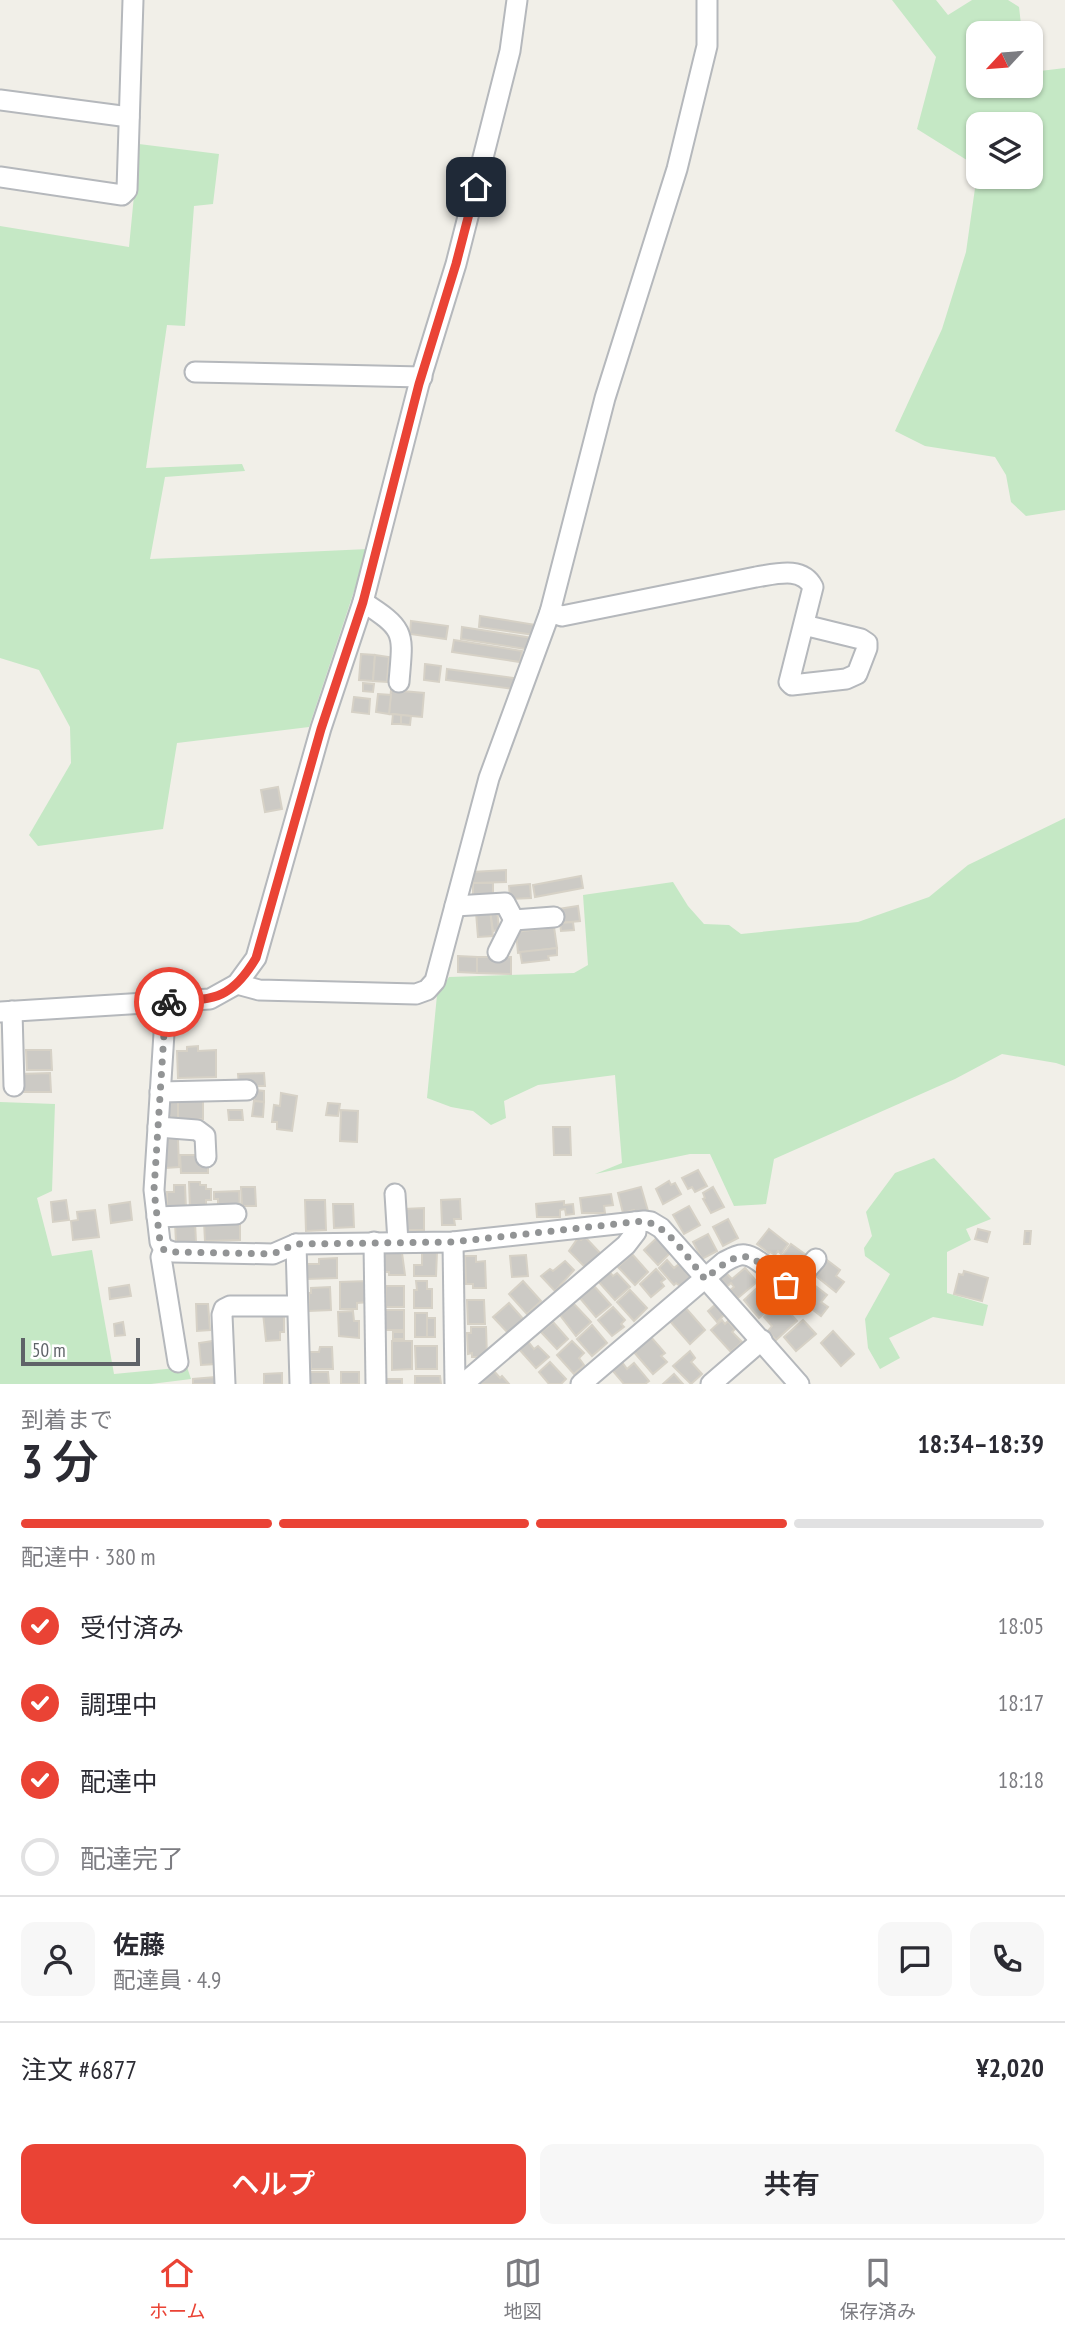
<!DOCTYPE html>
<html lang="ja">
<meta charset="utf-8">
<style>
:root{--surface:#fff;--page:#f7f7f7;--text:#2b2b33;--muted:#7c7c81;--line:#e1e1e2;--accent:#ea4335}
body{margin:0;font-family:"PT Sans Narrow","Noto Sans JP",sans-serif;background:var(--page);color:var(--text);height:100vh;display:flex;flex-direction:column;font-size:26px;white-space:nowrap}
*{box-sizing:border-box;margin:0}
p{font-size:23px;color:var(--muted)}
.icon{flex:none;width:38px;height:38px;fill:none;stroke:currentColor;stroke-width:2;stroke-linecap:round;stroke-linejoin:round}
.map{position:relative;height:1384px;overflow:hidden}
.side{display:flex;flex-direction:column;background:var(--surface);flex:1}
.side>*{flex:none}
.needle{width:46px;rotate:244deg}
.controls{position:absolute;left:966px;top:21px;display:grid;gap:14px}
.controls a{display:grid;place-items:center;width:77px;height:77px;border-radius:14px;background:var(--surface);box-shadow:0 2px 5px #0004;font-size:35px}
.scale{position:absolute;left:21px;bottom:18px;width:119px;box-sizing:border-box;padding-left:7px;border:4px solid #5f6368;border-top:0;font-size:19px;line-height:24px;white-space:nowrap;color:#5f6368;-webkit-text-stroke:5px #fff;paint-order:stroke}
.pin{position:absolute;display:grid;place-items:center;width:60px;height:60px;color:#fff;margin:-30px;border-radius:14px;box-shadow:0 4px 10px #0006}
.courier{position:absolute;display:grid;place-items:center;width:70px;height:70px;margin:-35px;border:5px solid #ea4335;border-radius:50%;background:#fff;color:#222;box-shadow:0 2px 9px #0007}
.summary em{font-style:normal;font-weight:600}
.summary div{display:flex;flex-direction:column-reverse}
.summary{display:flex;align-items:center;justify-content:space-between;height:119px;padding:0 21px}
h1{font-size:46px;font-weight:600;line-height:52px}
.bar{display:grid;grid-template-columns:repeat(4,1fr);gap:10px 7px;align-content:center;height:84px;padding:0 21px}
.bar i{height:9px;border-radius:5px;background:var(--line)}
.bar .on{background:var(--accent)}
.bar p{grid-column:span 4}
.line{display:flex;align-items:center;gap:18px;padding:0 21px;border-top:2px solid var(--line)}
.line div{flex:1}
.round{display:grid;place-items:center;flex:none;width:74px;height:74px;border-radius:14px;background:var(--page)}
ol{padding:0 21px;list-style:none}
li{display:flex;align-items:center;gap:21px;height:77px}
li p{margin-inline-start:auto}
li .icon{padding:7px;border-radius:50%;background:var(--accent);color:#fff;stroke-width:4}
li:last-child{color:var(--muted)}
li i{width:38px;height:38px;border:4px solid var(--line);border-radius:50%}
.action{display:flex;gap:14px;margin-top:auto;padding:14px 21px}
.action a{flex:1;height:80px;border-radius:14px;background:var(--accent);color:#fff;font-size:28px;font-weight:600;line-height:80px;text-align:center}
.action a+a{background:var(--page);color:var(--text)}
.tabs{display:flex;justify-content:space-around;align-items:center;height:98px;border-top:2px solid var(--line);background:var(--surface);font-size:19px;color:var(--muted)}
.tabs a{display:grid;justify-items:center;gap:4px}
.tabs .on{color:var(--accent)}
.map>svg:first-child{display:block}
.green{fill:#c5e8c5;fill-rule:evenodd}
.building{fill:#cccac5;stroke:#d6d1c6;stroke-width:2}
.lines{fill:none;stroke-linecap:round;stroke-linejoin:round}
.minor-casing{stroke:#b5b8bc;stroke-width:23}
.minor{stroke:#fff;stroke-width:19}
.done{stroke:#929495;stroke-width:7;stroke-dasharray:0 12.6}
.route{stroke:#ea4335;stroke-width:9}
</style>
<div class="map">
<svg width="1065" height="1384" viewBox="0 0 1065 1384">
<rect width="100%" height="100%" fill="#f1efe8"/>
<g class="green">
<path d="M892,0H936L948,15L972,0H1008L1019,7L1022,33H978V86H1031V58L1040,71L1065,68V510L1026,516L1011,502L1006,475L995,457L925,446L895,431L942,329L966,252L978,167L917,129L936,57ZM1031,124V177H978V124Z"/>
<polygon points="139,144 219,154 213,204 194,206 185,326 167,325 146,468 242,464 245,471 165,477 150,559 368,549 309,727 177,743 163,829 38,846 29,835 71,763 70,727 39,670 0,658 0,226 129,247"/>
<polygon points="1065,818 1065,1066 1056,1063 1002,1054 955,1079 774,1159 766,1204 734,1206 710,1154 690,1154 595,1174 622,1163 615,1075 538,1085 504,1101 506,1118 491,1125 473,1111 451,1107 427,1098 437,995 449,977 574,973 588,965 583,895 673,882 688,906 704,924 729,925 741,934 858,922 929,897 968,865"/>
<polygon points="0,1102 55,1104 52,1191 37,1198 52,1256 92,1250 114,1374 187,1367 191,1379 151,1384 0,1384"/>
<polygon points="934,1158 991,1219 966,1229 971,1240 947,1252 947,1293 988,1305 983,1326 933,1317 889,1338 900,1358 880,1369 868,1348 865,1319 890,1274 865,1256 864,1248 872,1236 866,1212 895,1173"/>
</g>
<g class="building">
<polygon points="480,616 536,625 535,635 479,627"/>
<polygon points="411,621 448,626 446,639 410,634"/>
<polygon points="462,627 533,638 532,650 461,639"/>
<polygon points="454,640 522,651 520,662 452,652"/>
<polygon points="361,654 375,655 373,681 359,680"/>
<polygon points="375,655 389,657 387,682 373,681"/>
<polygon points="425,664 441,666 439,682 424,680"/>
<polygon points="447,669 514,678 513,689 446,680"/>
<polygon points="363,683 374,684 373,692 363,691"/>
<polygon points="391,690 424,693 422,717 389,714"/>
<polygon points="378,694 391,695 389,714 376,712"/>
<polygon points="354,697 370,699 369,714 352,712"/>
<polygon points="393,714 401,715 401,724 392,724"/>
<polygon points="401,715 411,716 410,725 401,724"/>
<polygon points="278,787 282,809 265,812 261,790"/>
<polygon points="506,870 506,882 473,883 472,872"/>
<polygon points="581,876 583,888 535,897 533,885"/>
<polygon points="473,883 493,883 493,894 473,895"/>
<polygon points="530,884 531,898 510,899 509,886"/>
<polygon points="578,906 580,921 560,923 558,909"/>
<polygon points="497,909 499,930 493,931 490,910"/>
<polygon points="490,910 493,936 478,937 476,912"/>
<polygon points="573,922 574,930 561,931 560,923"/>
<polygon points="554,927 557,948 518,953 516,932"/>
<polygon points="557,948 557,955 548,956 549,960 522,963 520,952"/>
<polygon points="458,956 477,957 477,973 458,972"/>
<polygon points="477,957 511,957 511,974 477,973"/>
<polygon points="198,1046 198,1051 216,1050 216,1077 178,1078 177,1051 187,1051 187,1047"/>
<polygon points="26,1050 51,1050 52,1070 27,1070"/>
<polygon points="50,1073 51,1092 20,1092 20,1074"/>
<polygon points="264,1073 265,1086 239,1086 238,1074"/>
<polygon points="255,1090 264,1091 264,1102 254,1101"/>
<polygon points="281,1093 297,1096 292,1131 277,1129 277,1122 272,1122 274,1105 280,1106"/>
<polygon points="203,1099 203,1119 178,1120 178,1100"/>
<polygon points="168,1101 178,1101 178,1120 169,1116"/>
<polygon points="254,1101 264,1102 263,1117 252,1116"/>
<polygon points="328,1103 340,1104 338,1116 326,1115"/>
<polygon points="228,1110 242,1110 243,1120 229,1120"/>
<polygon points="341,1110 358,1111 357,1142 340,1141"/>
<polygon points="553,1127 570,1127 571,1155 554,1155"/>
<polygon points="165,1139 178,1139 179,1167 166,1168"/>
<polygon points="180,1155 200,1155 200,1164 208,1164 208,1173 181,1173"/>
<polygon points="698,1170 707,1186 695,1192 692,1187 688,1189 682,1178"/>
<polygon points="669,1181 671,1185 675,1183 681,1194 663,1204 656,1189"/>
<polygon points="189,1182 200,1182 200,1185 206,1185 206,1189 211,1189 211,1200 206,1200 206,1208 190,1209"/>
<polygon points="174,1185 185,1185 186,1209 167,1210 167,1192 174,1192"/>
<polygon points="241,1187 255,1187 256,1206 242,1206"/>
<polygon points="641,1187 648,1211 635,1214 634,1210 623,1213 618,1193"/>
<polygon points="713,1187 724,1207 711,1213 703,1199 705,1198 703,1193"/>
<polygon points="239,1191 240,1208 218,1208 218,1199 214,1199 214,1192"/>
<polygon points="611,1194 613,1205 604,1206 605,1213 582,1213 580,1198"/>
<polygon points="460,1199 461,1219 454,1219 455,1225 442,1225 441,1200"/>
<polygon points="66,1200 69,1220 53,1222 51,1202"/>
<polygon points="305,1200 325,1200 326,1230 306,1231"/>
<polygon points="564,1201 564,1205 573,1204 574,1214 566,1215 565,1209 560,1210 560,1217 537,1217 536,1204"/>
<polygon points="130,1202 132,1220 111,1223 109,1205"/>
<polygon points="333,1204 353,1204 354,1227 334,1228"/>
<polygon points="689,1206 700,1225 684,1234 673,1215"/>
<polygon points="424,1208 424,1230 404,1230 404,1209"/>
<polygon points="95,1210 99,1237 73,1240 71,1221 78,1220 77,1212"/>
<polygon points="728,1219 738,1238 723,1246 713,1227"/>
<polygon points="240,1221 240,1240 205,1241 204,1222"/>
<polygon points="195,1222 196,1242 176,1242 175,1223"/>
<polygon points="769,1229 788,1244 781,1254 778,1251 775,1255 770,1252 769,1253 757,1244"/>
<polygon points="978,1229 990,1232 987,1242 975,1239"/>
<polygon points="1025,1231 1031,1231 1030,1244 1024,1244"/>
<polygon points="708,1234 717,1251 702,1259 693,1242"/>
<polygon points="660,1235 673,1250 658,1265 644,1250"/>
<polygon points="585,1237 601,1254 586,1268 569,1251 578,1238 581,1240"/>
<polygon points="791,1244 809,1257 793,1279 779,1269 786,1259 782,1256"/>
<polygon points="422,1252 437,1252 436,1276 414,1276 414,1265 422,1265"/>
<polygon points="384,1253 402,1253 405,1275 389,1275 389,1272 384,1272"/>
<polygon points="632,1254 648,1272 635,1285 618,1267"/>
<polygon points="526,1255 528,1276 512,1277 510,1256"/>
<polygon points="465,1256 476,1256 476,1262 485,1261 486,1288 473,1288 473,1284 466,1284"/>
<polygon points="823,1257 840,1270 836,1276 844,1282 836,1292 816,1276 819,1272 814,1268"/>
<polygon points="337,1258 337,1278 307,1279 307,1264 319,1264 319,1259"/>
<polygon points="667,1260 674,1268 679,1264 690,1277 680,1286 676,1283 674,1285 659,1268"/>
<polygon points="565,1261 574,1270 555,1291 541,1276 550,1269 553,1271"/>
<polygon points="745,1268 757,1282 738,1298 730,1290 734,1287 731,1283 725,1288 719,1280 726,1273 732,1279"/>
<polygon points="656,1269 665,1279 661,1282 664,1286 651,1297 640,1284"/>
<polygon points="609,1271 613,1276 617,1273 630,1287 615,1300 598,1281"/>
<polygon points="964,1271 988,1278 982,1301 954,1294 959,1274 963,1275"/>
<polygon points="805,1278 827,1295 821,1302 828,1307 821,1316 803,1302 807,1297 797,1290"/>
<polygon points="368,1281 369,1302 357,1303 357,1309 340,1309 340,1282"/>
<polygon points="416,1281 427,1281 427,1289 432,1289 432,1308 414,1308 414,1290 417,1290"/>
<polygon points="523,1281 541,1301 527,1314 509,1294"/>
<polygon points="129,1285 131,1296 110,1299 109,1288"/>
<rect x="386" y="1286" width="18" height="21"/>
<polygon points="594,1286 611,1305 596,1317 580,1298"/>
<polygon points="330,1287 331,1310 309,1311 309,1293 311,1293 311,1288"/>
<polygon points="756,1289 772,1307 759,1318 744,1300"/>
<polygon points="630,1290 647,1308 634,1321 617,1302"/>
<polygon points="467,1300 484,1300 485,1324 468,1324"/>
<polygon points="780,1302 797,1321 776,1340 768,1331 772,1326 764,1317"/>
<polygon points="509,1303 525,1321 510,1335 493,1317"/>
<polygon points="573,1303 591,1322 576,1336 560,1315"/>
<polygon points="717,1303 726,1313 717,1322 708,1311"/>
<polygon points="196,1304 208,1304 210,1330 197,1331"/>
<polygon points="684,1306 705,1330 690,1344 669,1320"/>
<polygon points="613,1307 625,1320 621,1324 624,1327 612,1336 598,1320"/>
<rect x="384" y="1310" width="20" height="20"/>
<polygon points="353,1311 354,1321 359,1321 359,1338 339,1336 338,1312"/>
<polygon points="263,1313 284,1316 284,1332 280,1332 280,1340 266,1341"/>
<rect x="415" y="1313" width="12" height="24"/>
<rect x="427" y="1318" width="8" height="19"/>
<polygon points="722,1320 725,1324 728,1321 735,1329 732,1332 742,1342 731,1352 711,1330"/>
<polygon points="803,1320 816,1334 796,1351 784,1337"/>
<polygon points="123,1322 125,1335 115,1336 114,1324"/>
<polygon points="553,1322 568,1339 557,1349 541,1332"/>
<polygon points="592,1325 607,1343 592,1356 577,1339"/>
<polygon points="471,1327 486,1327 487,1357 472,1357 472,1353 468,1354 467,1333 471,1333"/>
<polygon points="833,1331 854,1354 841,1366 821,1343"/>
<rect x="393" y="1332" width="11" height="7"/>
<polygon points="650,1336 665,1353 661,1356 667,1362 653,1374 633,1351"/>
<polygon points="527,1340 534,1349 538,1346 549,1357 536,1368 518,1348"/>
<polygon points="213,1341 216,1364 201,1365 199,1343"/>
<polygon points="392,1341 412,1341 412,1369 392,1370"/>
<polygon points="572,1341 584,1353 579,1358 584,1365 574,1374 557,1355"/>
<polygon points="415,1346 437,1346 437,1369 416,1369"/>
<polygon points="320,1347 332,1347 333,1369 311,1369 310,1352 319,1352"/>
<polygon points="690,1351 695,1358 691,1362 702,1374 691,1384 673,1366"/>
<polygon points="550,1362 566,1379 561,1384 549,1384 539,1372"/>
<polygon points="622,1362 627,1369 634,1363 649,1381 645,1384 624,1384 612,1370"/>
<polygon points="493,1370 500,1378 502,1376 509,1384 480,1384"/>
<polygon points="308,1372 328,1372 329,1384 309,1384"/>
<rect x="341" y="1372" width="18" height="12"/>
<polygon points="282,1373 282,1384 264,1384 264,1374"/>
<polygon points="674,1374 683,1384 663,1384"/>
<polygon points="415,1376 440,1376 441,1384 415,1384"/>
<polygon points="215,1377 215,1384 193,1384 193,1379"/>
<rect x="385" y="1379" width="17" height="5"/>
</g>
<g class="lines">
<defs>
<g id="minor">
<polyline points="0,100 129,117"/>
<polyline points="0,177 122,195 127,190 133,0"/>
<polyline points="195,372 422,377"/>
<path d="M363,602C407,630 403,633 399,682"/>
<path d="M550,612L562,616L756,577C776,574 802,566 813,587L789,682L792,685L846,679L857,674L867,648V643L861,639L804,625"/>
<polyline points="455,906 505,903 514,920"/>
<polyline points="514,920 554,917"/>
<polyline points="498,952 514,920"/>
<polyline points="237,984 259,990 416,994 427,990 435,981 489,778 550,612 605,398 677,169 707,46 707,0"/>
<polyline points="166,1002 154,1190 160,1242 164,1249 173,1252 273,1254 296,1244 453,1242 644,1221 651,1222 661,1228 799,1384"/>
<polyline points="12,1011 14,1086"/>
<polyline points="0,1012 210,999 237,984 256,958 321,728 363,602 419,384 456,264 510,51 517,0"/>
<polyline points="160,1092 247,1090"/>
<polyline points="158,1127 197,1130 205,1136 206,1157"/>
<polyline points="395,1194 398,1242"/>
<polyline points="157,1217 236,1214"/>
<polyline points="374,1242 376,1384"/>
<polyline points="453,1242 455,1384"/>
<polyline points="296,1244 300,1384"/>
<polyline points="164,1249 161,1257 178,1362"/>
<polyline points="225,1384 222,1315 224,1309 230,1306 297,1306"/>
<polyline points="463,1384 626,1245 636,1232 635,1222"/>
<path d="M581,1384L724,1262C730,1259 738,1254 745,1255C757,1256 777,1277 786,1285L792,1287L816,1259"/>
<polyline points="711,1384 762,1340"/>
</g>
</defs>
<use href="#minor" class="minor-casing"/>
<use href="#minor" class="minor"/>
</g>
<g class="lines">
<path class="done" d="M169,1002H166L154,1190L160,1242L164,1250L173,1252L273,1254L296,1244L453,1242L643,1221C667,1224 690,1261 705,1279C746,1243 749,1254 786,1285"/>
<path class="route" d="M169,1002C214,999 231,1000 256,958L321,729L363,602L419,384L456,264L476,187"/>
</g>
</svg>
<div class="controls">
<a><svg class="needle" viewBox="-14 -14 28 28"><path d="M0-13l5 13h-10z" fill="#e53935"/><path d="M0 13l5-13h-10z" fill="#7c7c81"/></svg></a>
<a><svg class="icon" aria-label="layers" viewBox="0 0 24 24"><path d="M12 4l9 5-9 5-9-5zM3 14l9 5 9-5"/></svg></a>
</div>
<div class="scale">50 m</div>
<div class="pin" style="left:786px;top:1285px;background:#ea580c"><svg class="icon" aria-label="bag" viewBox="0 0 24 24"><path d="M5 8h14l-1 12H6zM9 8a3 3 0 0 1 6 0"/></svg></div>
<div class="pin" style="left:476px;top:187px;background:#1f2937"><svg class="icon" aria-label="home" viewBox="0 0 24 24"><path d="M3 11l9-7 9 7M6 9v11h12V9"/></svg></div>
<div class="courier" style="left:169px;top:1002px"><svg class="icon" aria-label="bike" viewBox="0 0 24 24"><circle cx="6" cy="16" r="4"/><circle cx="18" cy="16" r="4"/><path d="M6 16l4-8h5l3 8M10 8l3 8H6M13 5h3"/></svg></div>
</div>
<section class="side">
<div class="summary"><div><h1>3 分</h1><p>到着まで</p></div><em>18:34–18:39</em></div>
<div class="bar"><i class="on"></i><i class="on"></i><i class="on"></i><i></i><p>配達中 · 380 m</p></div>
<ol>
<li><svg class="icon" aria-label="check" viewBox="0 0 24 24"><path d="M5 12l5 5 9-10"/></svg>受付済み<p>18:05</p></li>
<li><svg class="icon" aria-label="check" viewBox="0 0 24 24"><path d="M5 12l5 5 9-10"/></svg>調理中<p>18:17</p></li>
<li><svg class="icon" aria-label="check" viewBox="0 0 24 24"><path d="M5 12l5 5 9-10"/></svg>配達中<p>18:18</p></li>
<li><i></i>配達完了</li>
</ol>
<div class="line" style="height:126px"><a class="round"><svg class="icon" aria-label="person" viewBox="0 0 24 24"><circle cx="12" cy="8" r="4"/><path d="M4 21q1-7 8-7t8 7"/></svg></a><div><b>佐藤</b><p>配達員 · 4.9</p></div><a class="round"><svg class="icon" aria-label="chat" viewBox="0 0 24 24"><path d="M4 5h16v11H9l-5 4z"/></svg></a><a class="round"><svg class="icon" aria-label="phone" viewBox="0 0 24 24"><path d="M5 4h4l2 5-3 2q2 4 5 5l2-3 5 2v4C11 20 4 13 5 4z"/></svg></a></div>
<div class="line" style="height:91px"><div>注文 #6877</div><b>¥2,020</b></div>
<div class="action"><a>ヘルプ</a><a>共有</a></div>
</section>
<nav class="tabs">
<a class="on"><svg class="icon" aria-label="home" viewBox="0 0 24 24"><path d="M3 11l9-7 9 7M6 9v11h12V9"/></svg>ホーム</a>
<a><svg class="icon" aria-label="map" viewBox="0 0 24 24"><path d="M3 6l6-2 6 2 6-2v14l-6 2-6-2-6 2zM9 4v14M15 6v14"/></svg>地図</a>
<a><svg class="icon" aria-label="saved" viewBox="0 0 24 24"><path d="M7 4h10v16l-5-4-5 4z"/></svg>保存済み</a>
</nav>
